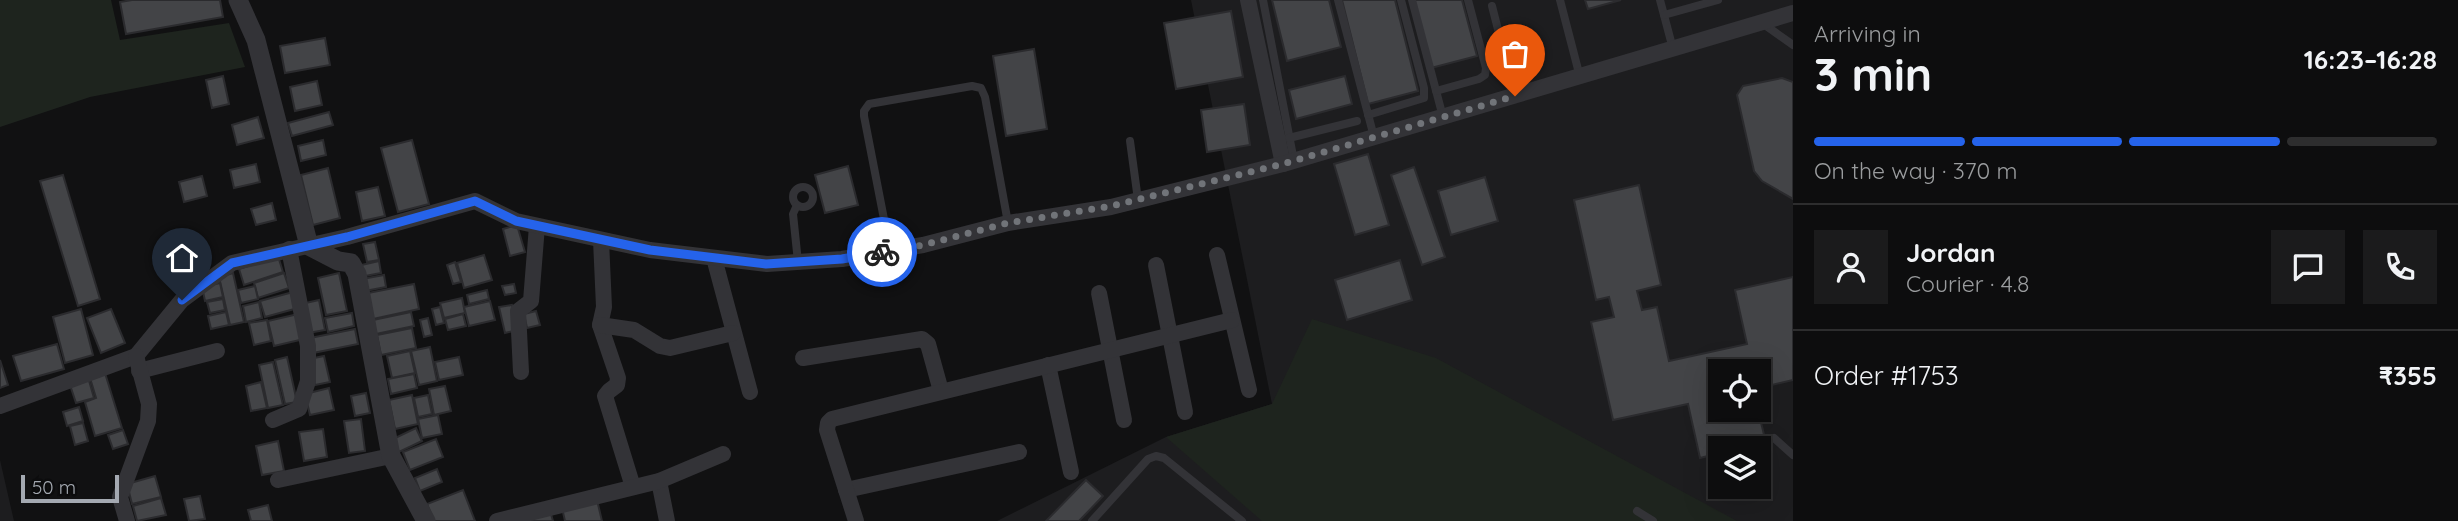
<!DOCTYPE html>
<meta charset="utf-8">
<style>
:root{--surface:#0d0d0e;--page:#1b1b1c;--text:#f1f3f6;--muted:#9a9c9e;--line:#2d2d2e;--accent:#2563eb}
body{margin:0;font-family:Quicksand,sans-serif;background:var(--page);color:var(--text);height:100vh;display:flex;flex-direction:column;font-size:26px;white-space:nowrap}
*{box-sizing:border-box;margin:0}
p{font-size:23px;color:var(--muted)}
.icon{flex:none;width:38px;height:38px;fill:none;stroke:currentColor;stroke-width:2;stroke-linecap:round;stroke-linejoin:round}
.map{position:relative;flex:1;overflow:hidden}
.details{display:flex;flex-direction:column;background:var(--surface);width:665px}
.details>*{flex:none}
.tools{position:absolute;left:1708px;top:359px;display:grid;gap:14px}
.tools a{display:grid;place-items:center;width:63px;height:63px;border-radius:0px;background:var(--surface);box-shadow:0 7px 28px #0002,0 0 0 2px var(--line);font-size:35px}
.scale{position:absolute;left:21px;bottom:18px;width:98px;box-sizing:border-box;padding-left:7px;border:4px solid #a4a9b1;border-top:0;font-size:19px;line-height:24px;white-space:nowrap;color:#a4a9b1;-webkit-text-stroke:5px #0c0c0d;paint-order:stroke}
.pin{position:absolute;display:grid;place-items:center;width:60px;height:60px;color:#fff;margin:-72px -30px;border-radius:50% 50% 50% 0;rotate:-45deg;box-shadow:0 0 7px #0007}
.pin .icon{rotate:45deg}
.courier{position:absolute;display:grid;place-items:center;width:70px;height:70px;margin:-35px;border:5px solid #2563eb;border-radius:50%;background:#fff;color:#222;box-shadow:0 2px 9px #0007}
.overview em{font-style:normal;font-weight:700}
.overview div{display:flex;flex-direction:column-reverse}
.overview{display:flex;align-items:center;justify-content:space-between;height:119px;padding:0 21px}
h1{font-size:46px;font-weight:700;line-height:52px}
.bar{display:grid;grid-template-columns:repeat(4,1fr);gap:10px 7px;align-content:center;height:84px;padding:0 21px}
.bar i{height:9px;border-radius:5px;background:var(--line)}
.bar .current{background:var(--accent)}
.bar p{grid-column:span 4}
.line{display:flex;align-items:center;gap:18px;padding:0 21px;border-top:2px solid var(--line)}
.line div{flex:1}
.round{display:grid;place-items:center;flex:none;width:74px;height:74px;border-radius:0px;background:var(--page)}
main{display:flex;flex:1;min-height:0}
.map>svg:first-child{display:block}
.built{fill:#1d1d1f;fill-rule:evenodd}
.green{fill:#1e241e}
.building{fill:#434447;stroke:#2b2b2e;stroke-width:2}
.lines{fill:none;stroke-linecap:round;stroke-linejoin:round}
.service{stroke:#333337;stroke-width:8}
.minor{stroke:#333337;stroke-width:16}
.tertiary{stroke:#333337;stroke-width:19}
.done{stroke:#717479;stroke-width:7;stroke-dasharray:0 12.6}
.route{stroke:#2563eb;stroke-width:9}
</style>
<main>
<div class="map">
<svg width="1793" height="521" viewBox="0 0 1793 521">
<rect width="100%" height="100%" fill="#111112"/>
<g class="built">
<path d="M1191,0H1793V521H997L1166,437L1272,404ZM1720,371H1759V410H1720ZM1720,448H1759V486H1720Z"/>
<polygon points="0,460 14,521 0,521"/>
</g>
<g class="green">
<polygon points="0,0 111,0 120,40 229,23 245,67 90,97 0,127"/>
<polygon points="1312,319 1436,358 1737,521 1262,521 1166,437 1272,404"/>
</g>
<g class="building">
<polygon points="132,0 220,0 223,17 126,34 120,2"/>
<polygon points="1272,0 1329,0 1341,47 1287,61"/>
<polygon points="1342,0 1395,0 1418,91 1368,104"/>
<polygon points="1414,0 1462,0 1477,56 1431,68"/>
<polygon points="1585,0 1621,0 1588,9"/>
<polygon points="1231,11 1243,77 1176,89 1164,23"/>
<polygon points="325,38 330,65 285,73 280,46"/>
<polygon points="1034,49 1047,129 1006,136 993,56"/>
<polygon points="223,76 229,104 212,108 206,80"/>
<polygon points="1345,76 1352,104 1296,119 1289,90"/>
<polygon points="1782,78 1793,82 1793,199 1762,181 1754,171 1737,95 1743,86"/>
<polygon points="317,81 322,105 295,111 290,87"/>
<polygon points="1244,104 1250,145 1207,152 1201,110"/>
<polygon points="329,112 333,125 292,136 288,123"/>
<polygon points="258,117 264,138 237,145 232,125"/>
<polygon points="323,140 326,155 301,161 298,146"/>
<polygon points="412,140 429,204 398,212 381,148"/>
<polygon points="1368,154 1389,225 1355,235 1334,164"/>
<polygon points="256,164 260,182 234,188 230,170"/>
<polygon points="848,166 858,205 825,213 815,175"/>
<polygon points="1414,167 1445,257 1422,265 1391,175"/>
<polygon points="328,168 340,218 313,225 301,175"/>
<polygon points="63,175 100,299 78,306 40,181"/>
<polygon points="202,176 207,196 184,202 179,182"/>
<polygon points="1485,177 1498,221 1451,235 1438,191"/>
<polygon points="1639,185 1661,285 1637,291 1642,310 1657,307 1669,361 1747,344 1735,290 1793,277 1793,380 1759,388 1759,371 1720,371 1720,410 1758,410 1766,443 1744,448 1720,448 1720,453 1700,458 1688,404 1613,420 1591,322 1614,317 1609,297 1596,300 1574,200"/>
<polygon points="378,187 385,216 362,221 356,192"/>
<polygon points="272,203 276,220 256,225 251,209"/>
<polygon points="517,225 525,252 510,256 503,229"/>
<polygon points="375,242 379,260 367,262 363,244"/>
<polygon points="484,255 492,280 464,288 457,263"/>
<polygon points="278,256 283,272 244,285 239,269"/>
<polygon points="1400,260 1412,300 1347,320 1335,280"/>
<polygon points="379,261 381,273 360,277 357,266"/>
<polygon points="455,262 461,282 453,284 447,265"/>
<polygon points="233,273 244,322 230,325 219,277"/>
<polygon points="284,273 289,288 258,298 254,283"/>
<polygon points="339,273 347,311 326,315 318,278"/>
<polygon points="384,275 386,287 365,291 362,279"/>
<polygon points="220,283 223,297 205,301 202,287"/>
<polygon points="414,284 419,309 373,319 368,293"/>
<polygon points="514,284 516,293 505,295 502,286"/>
<polygon points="255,286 258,299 241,303 238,290"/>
<polygon points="487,290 489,299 469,304 467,295"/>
<polygon points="293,292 298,308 265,317 260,301"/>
<polygon points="462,298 465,313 444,318 440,303"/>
<polygon points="223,299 225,310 210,313 207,302"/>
<polygon points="319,300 325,330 308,333 301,304"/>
<polygon points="490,301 495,320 469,326 464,307"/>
<polygon points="259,302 262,318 246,322 243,306"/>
<polygon points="512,305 518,330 505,333 499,307"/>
<polygon points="440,307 444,323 436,325 432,309"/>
<polygon points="81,309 93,355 65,363 53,317"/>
<polygon points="111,309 125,343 101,353 87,318"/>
<polygon points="536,311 540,325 527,328 524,314"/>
<polygon points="226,312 229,325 211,329 208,316"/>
<polygon points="411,312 414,326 376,334 373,320"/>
<polygon points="352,313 354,326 328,332 325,318"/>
<polygon points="298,314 304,339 274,346 268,321"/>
<polygon points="463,314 466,326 448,330 445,319"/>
<polygon points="428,318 432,335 424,337 420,320"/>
<polygon points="267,320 271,341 254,345 249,323"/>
<polygon points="412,328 416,348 381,355 377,335"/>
<polygon points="355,329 358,344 313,353 310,338"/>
<polygon points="57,344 64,369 21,381 13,356"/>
<polygon points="430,347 437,381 419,385 411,351"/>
<polygon points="410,351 415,373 392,378 387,356"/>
<polygon points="324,356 330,382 315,385 309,359"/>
<polygon points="287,357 297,402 285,404 275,360"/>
<polygon points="459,357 463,375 439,380 435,362"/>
<polygon points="0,360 8,385 0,388"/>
<polygon points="273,362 283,405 268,408 259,365"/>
<polygon points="105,373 122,428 95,436 85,402 96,398 90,378"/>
<polygon points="414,374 417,388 391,394 388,379"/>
<polygon points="88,377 94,398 76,403 69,382"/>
<polygon points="261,382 267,408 251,411 246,386"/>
<polygon points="445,386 451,411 434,415 429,389"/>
<polygon points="329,388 334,410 310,415 305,394"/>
<polygon points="366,393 370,413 355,416 351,396"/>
<polygon points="412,395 418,424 395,429 389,400"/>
<polygon points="428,395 432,414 418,417 414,398"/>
<polygon points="79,407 83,421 67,426 63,412"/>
<polygon points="438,415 442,434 422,438 418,419"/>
<polygon points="361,419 365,451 349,453 344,421"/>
<polygon points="83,423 88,441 75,445 70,426"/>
<polygon points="416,428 422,441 399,452 393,439"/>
<polygon points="323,429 327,457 304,461 299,432"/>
<polygon points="123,430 128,444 113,449 108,435"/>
<polygon points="436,439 443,457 410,470 403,452"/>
<polygon points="278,441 284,471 262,475 256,446"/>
<polygon points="437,469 442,482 420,491 415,478"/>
<polygon points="155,476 161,497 132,504 127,484"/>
<polygon points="1086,480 1103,496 1079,521 1046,521"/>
<polygon points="463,490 475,521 434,521 427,504"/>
<polygon points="200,496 205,519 189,521 184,499"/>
<polygon points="161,498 166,515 137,521 133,506"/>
<polygon points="597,500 602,521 565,521 562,508"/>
<polygon points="268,505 272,521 251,521 248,510"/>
<polygon points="551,514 553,521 524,521"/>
</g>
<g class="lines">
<g class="service">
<polyline points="1263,0 1294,161"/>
<polyline points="1338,0 1374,137"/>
<polyline points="1412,0 1443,117"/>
<polyline points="1560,0 1580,77"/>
<polyline points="1660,0 1673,49"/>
<polyline points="1492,6 1515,96"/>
<polyline points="1664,15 1718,0"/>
<polyline points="1762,23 1793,45"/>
<polyline points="1436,91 1479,79 1485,75 1486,68 1468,0"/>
<polyline points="1368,115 1424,98 1424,88 1401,0"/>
<polyline points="1289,138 1357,121"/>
<polyline points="1130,141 1138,200"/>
<circle cx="803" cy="197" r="10"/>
<polyline points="797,205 793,214 798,262"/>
<polyline points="890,250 864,116 864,111 869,104 972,86 981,88 985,97 1008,223"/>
<polyline points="1774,438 1793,455"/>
<polyline points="1637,511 1653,521"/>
<polyline points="1092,521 1148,459 1156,456 1164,458 1242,521"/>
</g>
<g class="minor">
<polyline points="1248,0 1283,164"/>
<polyline points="601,240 604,307 600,325 618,378 617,385 609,391 605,396 633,487"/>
<polyline points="1217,255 1249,390"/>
<polyline points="714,258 750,392"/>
<polyline points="1156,265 1185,412"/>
<polyline points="1099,293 1124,420"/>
<polyline points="600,325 634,330 660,346 670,348 733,333"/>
<polyline points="803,358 922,339 928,344 941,391"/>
<polyline points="1048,365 1071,472"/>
<polyline points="139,371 217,351"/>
<polyline points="521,372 518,311 531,301 537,226"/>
<polyline points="0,406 136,356 182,300 232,263 347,237 475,201 516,221 650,250 767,264 842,259 923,245 1008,223 1111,207 1283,164 1793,13"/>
<polyline points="273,420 299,409 308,381 308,346 289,249"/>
<polyline points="278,480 391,456"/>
<polyline points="659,481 667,521"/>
<polyline points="846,490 1019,452"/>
<polyline points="127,521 120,497 148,421 149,404 136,356"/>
<polyline points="497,521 659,481 723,454"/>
<polyline points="856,521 827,430 828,423 832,419 1232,320"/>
</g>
<polyline class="tertiary" points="238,0 256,40 309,246 338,261 351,263 357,274 391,456 426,521"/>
</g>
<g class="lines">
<polyline class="done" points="882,252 923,245 1008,223 1111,206 1283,164 1515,96"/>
<polyline class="route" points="182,300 232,263 347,237 475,201 516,221 650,250 766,264 842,259 882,252"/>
</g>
</svg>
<div class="tools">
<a><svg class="icon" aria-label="locate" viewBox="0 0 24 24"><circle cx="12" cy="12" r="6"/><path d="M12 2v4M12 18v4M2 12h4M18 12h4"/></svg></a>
<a><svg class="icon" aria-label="layers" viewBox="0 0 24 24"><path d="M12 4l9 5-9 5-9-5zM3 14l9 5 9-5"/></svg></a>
</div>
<div class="scale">50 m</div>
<div class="pin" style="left:1515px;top:96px;background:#ea580c"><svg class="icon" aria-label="bag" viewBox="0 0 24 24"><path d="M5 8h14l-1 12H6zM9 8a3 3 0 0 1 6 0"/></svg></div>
<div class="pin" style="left:182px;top:300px;background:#1f2937"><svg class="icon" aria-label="home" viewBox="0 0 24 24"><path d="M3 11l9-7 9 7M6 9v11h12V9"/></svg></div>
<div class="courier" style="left:882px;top:252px"><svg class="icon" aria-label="bike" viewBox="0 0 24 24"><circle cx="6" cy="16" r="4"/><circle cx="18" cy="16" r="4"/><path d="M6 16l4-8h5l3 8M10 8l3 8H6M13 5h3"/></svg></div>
</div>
<section class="details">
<div class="overview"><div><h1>3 min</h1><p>Arriving in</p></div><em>16:23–16:28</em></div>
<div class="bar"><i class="current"></i><i class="current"></i><i class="current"></i><i></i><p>On the way · 370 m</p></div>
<div class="line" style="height:126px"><a class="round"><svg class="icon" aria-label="person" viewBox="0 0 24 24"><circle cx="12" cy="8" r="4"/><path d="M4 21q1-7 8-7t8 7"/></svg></a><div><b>Jordan</b><p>Courier · 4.8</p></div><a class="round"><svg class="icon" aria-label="chat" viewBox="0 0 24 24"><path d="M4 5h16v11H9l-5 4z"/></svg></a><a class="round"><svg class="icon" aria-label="phone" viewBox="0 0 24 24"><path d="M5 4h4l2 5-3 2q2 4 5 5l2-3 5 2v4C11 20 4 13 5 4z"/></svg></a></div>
<div class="line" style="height:91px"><div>Order #1753</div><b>₹355</b></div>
</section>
</main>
